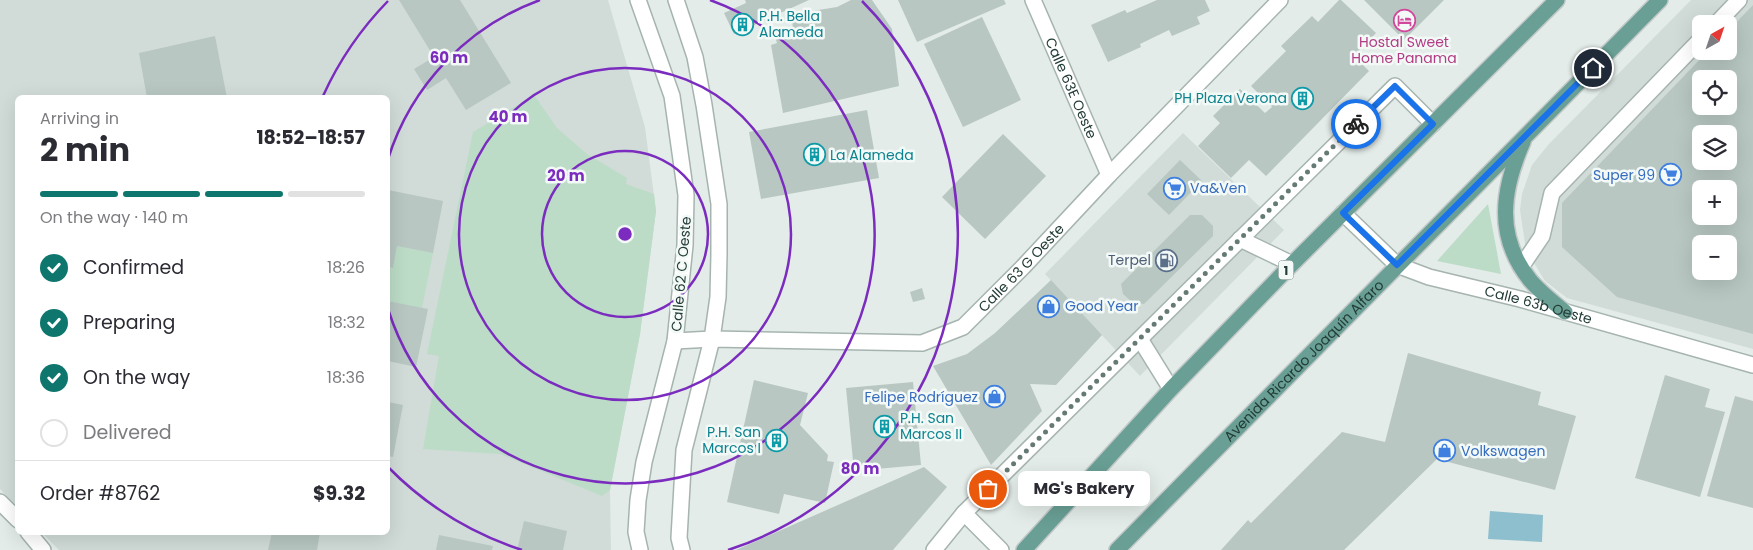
<!DOCTYPE html>
<meta charset="utf-8">
<style>
:root{--surface:#fff;--page:#f7f7f7;--text:#2b2b33;--muted:#7c7c81;--line:#e1e1e2;--accent:#0f766e}
body{margin:0;font-family:Poppins,sans-serif;background:var(--page);color:var(--text);height:100vh;display:flex;flex-direction:column;font-size:19px;white-space:nowrap}
*{box-sizing:border-box;margin:0}
p{font-size:16px;color:var(--muted)}
.icon{flex:none;width:28px;height:28px;fill:none;stroke:currentColor;stroke-width:2;stroke-linecap:round;stroke-linejoin:round}
.map{position:relative;flex:1;overflow:hidden}
.panel{position:absolute;left:15px;top:95px;width:375px;height:440px;display:flex;flex-direction:column;background:var(--surface);border-radius:8px;box-shadow:0 5px 20px #0002}
.panel>*{flex:none}
.needle{width:32px;rotate:40deg}
.controls{position:absolute;left:1692px;top:15px;display:grid;gap:10px}
.controls a{display:grid;place-items:center;width:45px;height:45px;border-radius:8px;background:var(--surface);box-shadow:0 5px 20px #0002;font-size:25px}
.pin{position:absolute;display:grid;place-items:center;width:42px;height:42px;color:#fff;margin:-21px;border:2px solid #fff;border-radius:50%;box-shadow:0 1px 5px #0007}
.courier{position:absolute;display:grid;place-items:center;width:50px;height:50px;margin:-25px;border:4px solid #1a73e8;border-radius:50%;background:#fff;color:#222;box-shadow:0 1px 6px #0007}
.bubble{position:absolute;height:35px;border-radius:8px;background:var(--surface);box-shadow:0 5px 20px #0002;font-size:16px;font-weight:700;line-height:35px;text-align:center}
.headline em{font-style:normal;font-weight:700}
.headline div{display:flex;flex-direction:column-reverse}
.headline{display:flex;align-items:center;justify-content:space-between;height:85px;padding:0 25px}
h1{font-size:32px;font-weight:700;line-height:38px}
.bar{display:grid;grid-template-columns:repeat(4,1fr);gap:8px 5px;align-content:center;height:60px;padding:0 25px}
.bar i{height:6px;border-radius:4px;background:var(--line)}
.bar .on{background:var(--accent)}
.bar p{grid-column:span 4}
.line{display:flex;align-items:center;gap:12px;padding:0 25px;border-top:1px solid var(--line)}
.line div{flex:1}
ol{padding:0 25px;list-style:none}
li{display:flex;align-items:center;gap:15px;height:55px}
li p{margin-inline-start:auto}
li .icon{padding:5px;border-radius:50%;background:var(--accent);color:#fff;stroke-width:4}
li:last-child{color:var(--muted)}
li i{width:28px;height:28px;border:2px solid var(--line);border-radius:50%}
.map>svg:first-child{display:block}
.built{fill:#d1dcd8;fill-rule:evenodd}
.grass{fill:#bcdcc7}
.water{fill:#8dbfce}
.building{fill:#b8c7c2;fill-rule:evenodd}
.lines{fill:none;stroke-linecap:round;stroke-linejoin:round}
.service-casing{stroke:#a6b4af;stroke-width:18}
.minor-casing{stroke:#a6b4af;stroke-width:18}
.primary-casing{stroke:#c1c8c7;stroke-width:18}
.service{stroke:#fff;stroke-width:15}
.minor{stroke:#fff;stroke-width:15}
.primary{stroke:#699f95;stroke-width:15}
.done{stroke:#667a75;stroke-width:5;stroke-dasharray:0 9}
.route{stroke:#1a73e8;stroke-width:6}
.ring{fill:none;stroke:#7b2cbf;stroke-width:2.5}
.labels{text-anchor:middle;dominant-baseline:central;stroke-width:5;stroke-linejoin:round;paint-order:stroke}
.shield{fill:#f3f9f6;stroke:#617570;stroke-width:1}
.shield-label{font-size:12px;font-weight:bold;fill:#233c37}
.culture-label{font-size:14px;fill:#0d838f;stroke:#f3f9f6;text-anchor:start}
.hotel-label{font-size:14px;fill:#b23c85;stroke:#f3f9f6}
.street-label{font-size:14px;fill:#233c37;stroke:#f3f9f6}
.shop-label{font-size:14px;fill:#366cbe;stroke:#f3f9f6;text-anchor:start}
.service-label{font-size:14px;fill:#4e5e75;stroke:#f3f9f6;text-anchor:end}
.centre{fill:#7b2cbf;stroke:#f3f9f6;stroke-width:2.5}
.ring-label{font-size:15px;text-anchor:middle;font-weight:bold;fill:#7b2cbf;stroke:#f3f9f6;stroke-width:5;stroke-linejoin:round;paint-order:stroke}
</style>
<div class="map">
<svg width="1753" height="550" viewBox="0 0 1753 550">
<rect width="100%" height="100%" fill="#e3ece8"/>
<g class="built">
<polygon points="0,0 608,0 645,127 656,211 640,334 610,490 611,550 59,550 42,533 388,532 388,98 18,98 17,507 0,489"/>
<path d="M1691,0H1753V349L1567,298L1545,281L1526,250L1520,210L1522,194L1532,165L1548,145ZM1701,24H1729V51H1701ZM1701,79H1729V106H1701ZM1701,134H1729V161H1701ZM1701,189H1729V216H1701ZM1701,244H1729V271H1701Z"/>
<polygon points="1183,133 1284,230 1140,376 1045,274"/>
</g>
<g class="grass">
<polygon points="534,95 557,128 587,154 627,178 626,184 654,194 656,211 640,334 610,490 602,496 500,454 423,449 439,356 427,354 473,132"/>
<polygon points="1488,204 1501,274 1437,261"/>
<polygon points="397,246 433,253 422,308 388,301 388,267 393,268"/>
</g>
<polygon class="water" points="1490,511 1543,515 1542,542 1488,539"/>
<g class="building">
<polygon points="399,0 460,0 511,83 466,110 446,78 427,90 414,69 434,57"/>
<polygon points="745,0 809,0 734,34 724,13 746,3"/>
<polygon points="851,0 872,0 892,29 899,86 783,113 771,45 777,43 774,33 793,30 792,19 812,16 812,11 837,7"/>
<polygon points="898,0 1004,0 1006,4 917,42"/>
<polygon points="1157,0 1205,0 1210,11 1197,17 1200,24 1172,36 1169,30 1140,44 1141,47 1108,62 1091,25 1125,10 1127,13"/>
<polygon points="1339,0 1341,0 1376,33 1354,56 1369,71 1266,176 1249,160 1231,178 1198,146 1220,123 1213,116 1240,89 1265,113 1272,107 1251,86 1286,51 1281,46 1312,16 1318,22"/>
<polygon points="1364,0 1444,0 1404,40"/>
<path d="M1753,5V334L1617,297L1562,247V203L1708,51H1729V30ZM1701,79H1729V106H1701ZM1701,134H1729V161H1701ZM1701,189H1729V216H1701ZM1701,244H1729V271H1701Z"/>
<polygon points="982,17 1021,100 963,127 924,44"/>
<polygon points="215,36 227,98 147,98 139,53"/>
<polygon points="867,110 879,178 761,199 749,132"/>
<polygon points="1003,134 1046,176 985,239 942,197"/>
<polygon points="1180,160 1202,181 1169,215 1147,194"/>
<polygon points="388,190 443,201 433,253 397,246 393,268 388,267"/>
<polygon points="1190,215 1202,215 1213,226 1213,236 1144,304 1132,302 1123,294 1121,284"/>
<polygon points="1051,280 1102,335 1056,385 1030,384 1042,411 991,465 933,366 967,354 995,333"/>
<polygon points="922,288 925,299 913,302 910,292"/>
<polygon points="388,301 428,309 416,367 388,361"/>
<polygon points="1408,353 1541,392 1538,405 1576,416 1555,490 1437,459 1344,550 1221,550 1248,520 1251,523 1342,432 1385,442"/>
<polygon points="1665,375 1710,389 1705,407 1725,412 1700,497 1635,478"/>
<polygon points="754,380 808,393 800,425 828,455 827,461 834,462 825,503 784,494 779,514 727,502"/>
<polygon points="913,382 921,465 854,471 846,388"/>
<polygon points="1735,396 1753,401 1753,508 1707,496"/>
<polygon points="388,402 403,405 393,457 388,456"/>
<polygon points="924,467 947,487 893,550 736,550"/>
<polygon points="524,521 567,531 563,550 517,550"/>
<polygon points="272,532 320,532 317,550 268,550"/>
<polygon points="439,535 493,546 492,550 436,550"/>
</g>
<g class="lines">
<defs>
<g id="service">
<polyline points="1716,24 1739,0"/>
<polyline points="1240,239 1292,264"/>
<polyline points="1521,267 1542,236 1552,193 1701,39"/>
<polyline points="1140,339 1171,389"/>
<polyline points="934,550 964,513"/>
<polyline points="1001,550 964,513 1395,86 1433,124"/>
</g>
<g id="minor">
<polyline points="638,0 672,96 686,195 685,245 675,341 644,462 638,500 636,532 640,550"/>
<polyline points="676,0 695,57 704,105 719,204 719,254 718,297 712,339 684,450 679,538 682,550"/>
<path id="s1" d="M1033,0L1109,175"/>
<path id="s2" d="M1343,213L1397,265L1429,277L1520,299L1753,365"/>
<path id="s3" d="M675,341L712,339L922,343L963,327L1023,267L1109,175L1280,0"/>
<polyline points="0,502 18,520"/>
<polyline points="28,532 43,550"/>
</g>
<g id="primary">
<path d="M1523,142C1502,190 1495,236 1530,280C1540,292 1553,302 1565,312"/>
<polyline points="1024,550 1171,389 1292,264 1557,0"/>
<path id="s4" d="M1117,550L1660,0"/>
</g>
</defs>
<use href="#service" class="service-casing"/>
<use href="#minor" class="minor-casing"/>
<use href="#primary" class="primary-casing"/>
<use href="#service" class="service"/>
<use href="#minor" class="minor"/>
<use href="#primary" class="primary"/>
</g>
<g class="lines">
<polyline class="done" points="988,489 1356,124"/>
<polyline class="route" points="1356,124 1395,86 1433,124 1343,213 1397,265 1593,68"/>
</g>
<g class="ring">
<circle cx="625" cy="234" r="83"/>
<circle cx="625" cy="234" r="166"/>
<path d="M388 159A249 249 0 0 1 540 0M710 0A249 249 0 1 1 388 309"/>
<path d="M522 550A332 332 0 0 1 388 467M323 96A332 332 0 0 1 388 1M862 1A332 332 0 0 1 728 550"/>
</g>
<defs>
<symbol id="hotel-ring" viewBox="-11 -11 22 22"><circle r="9.5" fill="#f3f9f6" stroke="#d1479c" stroke-width="1.5"/><path d="M-6-4.5h1.5V1H6V5H4.5V3h-9V5H-6ZM-4 0a1.8 1.8 0 1 1 3.6 0ZM.5 0V-2.5h3Q6-2.5 6 0Z" fill="#d1479c"/></symbol>
<symbol id="building-ring" viewBox="-11 -11 22 22"><circle r="9.5" fill="#f3f9f6" stroke="#0f9aa8" stroke-width="1.5"/><path d="M-4-6H4V6H1V3H-1V6H-4ZM-2.5-4.3h1.7v1.8h-1.7ZM.8-4.3h1.7v1.8H.8ZM-2.5-1h1.7V.8h-1.7ZM.8-1h1.7V.8H.8Z" fill="#0f9aa8"/></symbol>
<symbol id="supermarket-ring" viewBox="-11 -11 22 22"><circle r="9.5" fill="#f3f9f6" stroke="#3f7fe0" stroke-width="1.5"/><path d="M-6-5.5h2.5l.6 2H6L4.5 2H-2.5L-4.4-4H-6ZM-1.5 3.2a1.3 1.3 0 1 0 .1 0ZM3 3.2a1.3 1.3 0 1 0 .1 0Z" fill="#3f7fe0"/></symbol>
<symbol id="fuel-ring" viewBox="-11 -11 22 22"><circle r="9.5" fill="#f3f9f6" stroke="#5c6f8a" stroke-width="1.5"/><path d="M-5.5-6h7V0h2V4h1.3V-2.5L3-4.5l.8-.8L6-3V5H2.5V1h-1V6h-7ZM-4.2-4.7v3.2H.2V-4.7Z" fill="#5c6f8a"/></symbol>
<symbol id="shop-ring" viewBox="-11 -11 22 22"><circle r="9.5" fill="#f3f9f6" stroke="#3f7fe0" stroke-width="1.5"/><path d="M-5-2.5h2.3a2.7 3.5 0 0 1 5.4 0H5L5.5 6h-11ZM-1.5-2.5h3a1.5 2.3 0 0 0-3 0Z" fill="#3f7fe0"/></symbol>
</defs>
<g fill-rule="evenodd">
<use href="#hotel-ring" x="1392" y="8" width="25" height="25"/>
<use href="#building-ring" x="730" y="12" width="25" height="25"/>
<use href="#building-ring" x="1290" y="86" width="25" height="25"/>
<use href="#building-ring" x="802" y="142" width="25" height="25"/>
<use href="#supermarket-ring" x="1658" y="162" width="25" height="25"/>
<use href="#supermarket-ring" x="1162" y="176" width="25" height="25"/>
<use href="#fuel-ring" x="1154" y="248" width="25" height="25"/>
<use href="#shop-ring" x="1036" y="294" width="25" height="25"/>
<use href="#shop-ring" x="982" y="384" width="25" height="25"/>
<use href="#building-ring" x="872" y="414" width="25" height="25"/>
<use href="#building-ring" x="764" y="428" width="25" height="25"/>
<use href="#shop-ring" x="1432" y="438" width="25" height="25"/>
</g>
<g class="labels">
<rect class="shield" x="1278.5" y="260.5" width="15" height="19" rx="4"/>
<g class="shield-label">
<text x="1286" y="270">1</text>
</g>
<g class="culture-label">
<text x="759" y="16">P.H. Bella<tspan x="759" dy="16">Alameda</tspan></text>
<text x="1287" y="98" text-anchor="end">PH Plaza Verona</text>
<text x="830" y="155">La Alameda</text>
<text x="900" y="418">P.H. San<tspan x="900" dy="16">Marcos II</tspan></text>
<text x="761" y="432" text-anchor="end">P.H. San<tspan x="761" dy="16">Marcos I</tspan></text>
</g>
<g class="hotel-label">
<text x="1404" y="42">Hostal Sweet<tspan x="1404" dy="16">Home Panama</tspan></text>
</g>
<g class="street-label">
<text stroke="none"><textPath href="#s1" startOffset="96">Calle 63E Oeste</textPath></text>
<text stroke="none"><textPath href="#s3" startOffset="374">Calle 63 G Oeste</textPath></text>
<text transform="translate(681 274) rotate(-85)">Calle 62 C Oeste</text>
<text stroke="none"><textPath href="#s2" startOffset="222">Calle 63b Oeste</textPath></text>
<text stroke="none"><textPath href="#s4" startOffset="266">Avenida Ricardo Joaquín Alfaro</textPath></text>
</g>
<g class="shop-label">
<text x="1655" y="175" text-anchor="end">Super 99</text>
<text x="1190" y="188">Va&amp;Ven</text>
<text x="1065" y="306">Good Year</text>
<text x="978" y="397" text-anchor="end">Felipe Rodríguez</text>
<text x="1461" y="451">Volkswagen</text>
</g>
<g class="service-label">
<text x="1151" y="260">Terpel</text>
</g>
</g>
<circle cx="625" cy="234" r="8" class="centre"/>
<g class="ring-label">
<text x="449" y="63">60 m</text>
<text x="508" y="122">40 m</text>
<text x="566" y="181">20 m</text>
<text x="860" y="474">80 m</text>
</g>
</svg>
<div class="controls">
<a><svg class="needle" viewBox="-14 -14 28 28"><path d="M0-13l5 13h-10z" fill="#e53935"/><path d="M0 13l5-13h-10z" fill="#7c7c81"/></svg></a>
<a><svg class="icon" aria-label="locate" viewBox="0 0 24 24"><circle cx="12" cy="12" r="6"/><path d="M12 2v4M12 18v4M2 12h4M18 12h4"/></svg></a>
<a><svg class="icon" aria-label="layers" viewBox="0 0 24 24"><path d="M12 4l9 5-9 5-9-5zM3 14l9 5 9-5"/></svg></a>
<a>+</a>
<a>−</a>
</div>
<div class="pin" style="left:988px;top:489px;background:#ea580c"><svg class="icon" aria-label="bag" viewBox="0 0 24 24"><path d="M5 8h14l-1 12H6zM9 8a3 3 0 0 1 6 0"/></svg></div>
<div class="pin" style="left:1593px;top:68px;background:#1f2937"><svg class="icon" aria-label="home" viewBox="0 0 24 24"><path d="M3 11l9-7 9 7M6 9v11h12V9"/></svg></div>
<div class="courier" style="left:1356px;top:124px"><svg class="icon" aria-label="bike" viewBox="0 0 24 24"><circle cx="6" cy="16" r="4"/><circle cx="18" cy="16" r="4"/><path d="M6 16l4-8h5l3 8M10 8l3 8H6M13 5h3"/></svg></div>
<div class="bubble" style="left:1018px;top:471px;width:132px">MG's Bakery</div>
<section class="panel">
<div class="headline"><div><h1>2 min</h1><p>Arriving in</p></div><em>18:52–18:57</em></div>
<div class="bar"><i class="on"></i><i class="on"></i><i class="on"></i><i></i><p>On the way · 140 m</p></div>
<ol>
<li><svg class="icon" aria-label="check" viewBox="0 0 24 24"><path d="M5 12l5 5 9-10"/></svg>Confirmed<p>18:26</p></li>
<li><svg class="icon" aria-label="check" viewBox="0 0 24 24"><path d="M5 12l5 5 9-10"/></svg>Preparing<p>18:32</p></li>
<li><svg class="icon" aria-label="check" viewBox="0 0 24 24"><path d="M5 12l5 5 9-10"/></svg>On the way<p>18:36</p></li>
<li><i></i>Delivered</li>
</ol>
<div class="line" style="height:65px"><div>Order #8762</div><b>$9.32</b></div>
</section>
</div>
